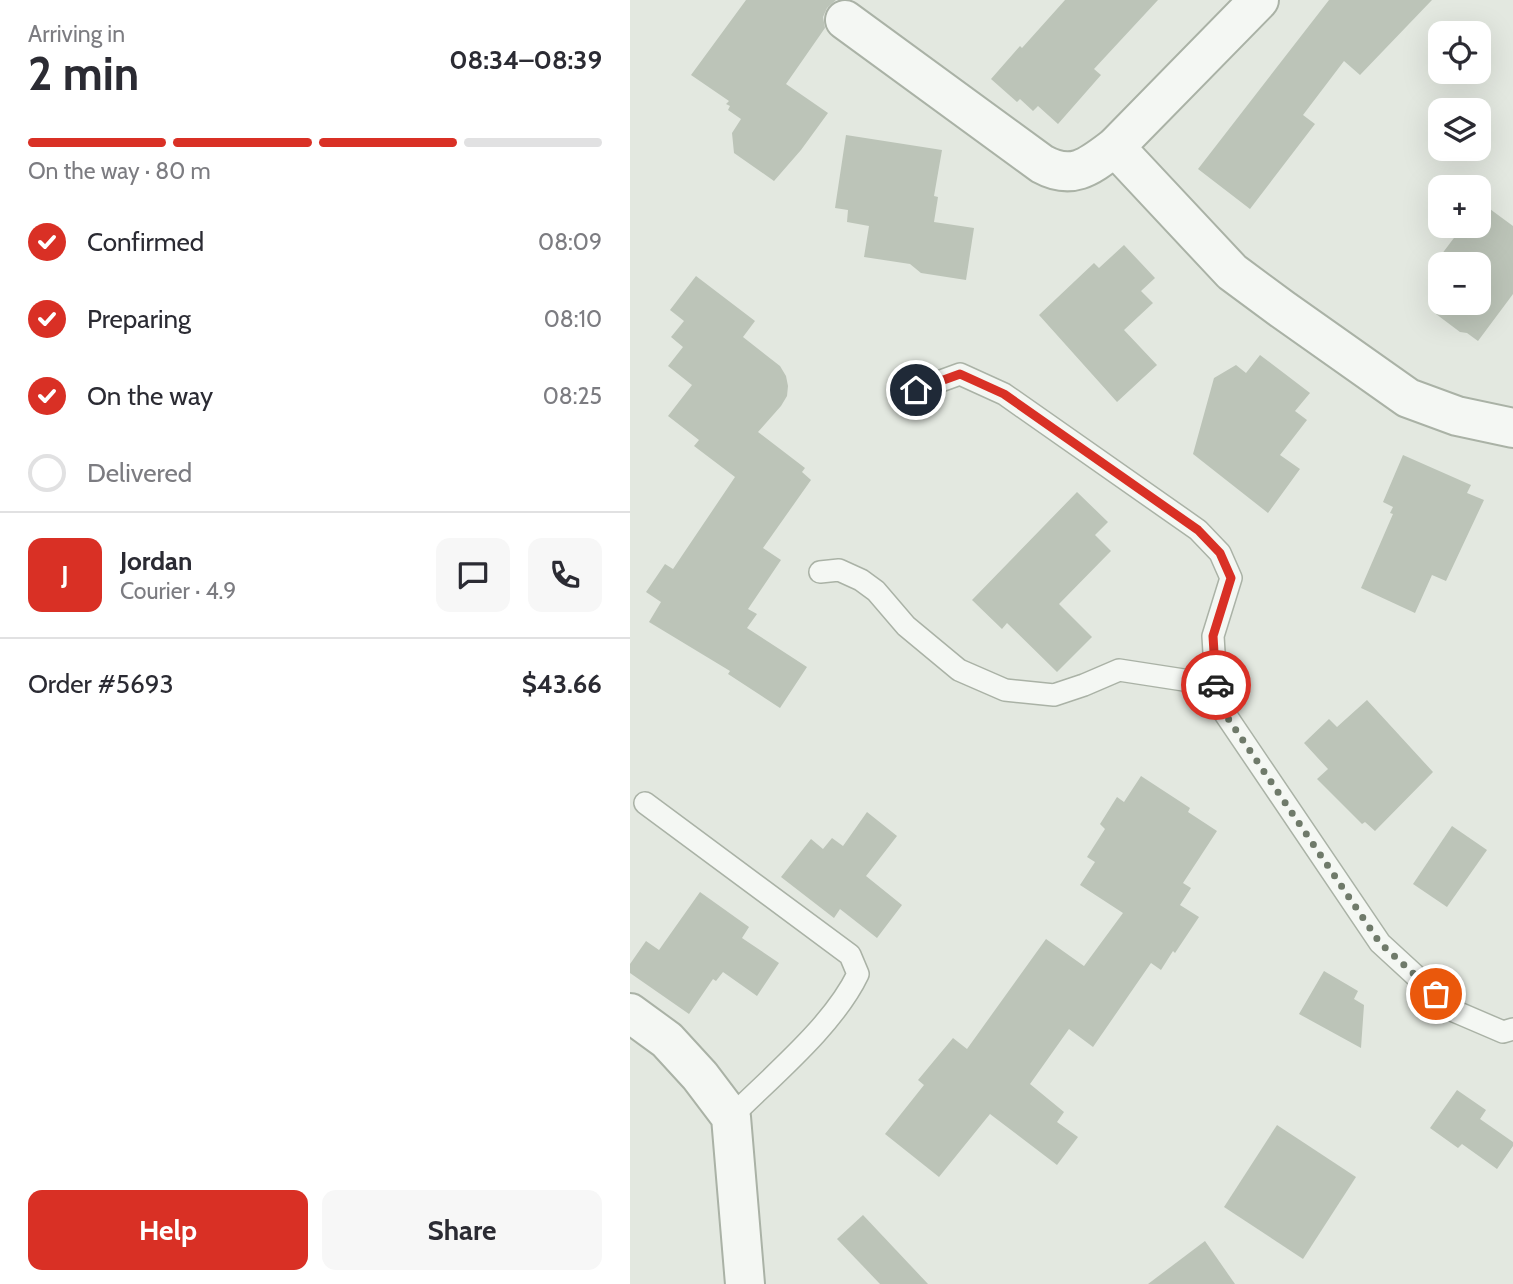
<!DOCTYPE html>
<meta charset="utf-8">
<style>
:root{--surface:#fff;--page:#f7f7f7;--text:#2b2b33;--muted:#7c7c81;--line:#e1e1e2;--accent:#d93025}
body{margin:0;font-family:Cabin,sans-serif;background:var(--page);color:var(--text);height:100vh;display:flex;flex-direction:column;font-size:26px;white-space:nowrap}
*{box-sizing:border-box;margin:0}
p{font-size:23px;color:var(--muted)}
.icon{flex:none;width:38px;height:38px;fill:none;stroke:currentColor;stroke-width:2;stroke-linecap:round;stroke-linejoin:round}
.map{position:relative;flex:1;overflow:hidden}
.details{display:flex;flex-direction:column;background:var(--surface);width:630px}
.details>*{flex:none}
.fabs{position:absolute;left:798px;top:21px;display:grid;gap:14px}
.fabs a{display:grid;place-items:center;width:63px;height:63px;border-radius:14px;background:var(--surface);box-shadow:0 7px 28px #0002;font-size:35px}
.pin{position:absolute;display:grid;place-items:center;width:60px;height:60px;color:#fff;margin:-30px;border:4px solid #fff;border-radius:50%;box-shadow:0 2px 7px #0007}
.courier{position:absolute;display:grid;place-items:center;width:70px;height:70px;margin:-35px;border:5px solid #d93025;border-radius:50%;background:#fff;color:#222;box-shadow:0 2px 9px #0007}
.head em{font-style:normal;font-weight:700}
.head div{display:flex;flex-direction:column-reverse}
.head{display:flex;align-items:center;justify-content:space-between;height:119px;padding:0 28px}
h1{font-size:46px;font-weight:700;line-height:52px}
.bar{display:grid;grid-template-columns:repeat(4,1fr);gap:10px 7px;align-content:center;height:84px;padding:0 28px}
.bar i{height:9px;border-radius:5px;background:var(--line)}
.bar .selected{background:var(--accent)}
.bar p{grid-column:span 4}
.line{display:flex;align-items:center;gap:18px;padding:0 28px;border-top:2px solid var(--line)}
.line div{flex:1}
.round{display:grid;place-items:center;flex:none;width:74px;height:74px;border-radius:14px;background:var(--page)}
ol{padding:0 28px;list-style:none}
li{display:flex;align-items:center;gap:21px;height:77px}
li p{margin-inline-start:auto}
li .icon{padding:7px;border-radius:50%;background:var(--accent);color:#fff;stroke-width:4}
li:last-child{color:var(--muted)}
li i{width:38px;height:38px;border:4px solid var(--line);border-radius:50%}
.button{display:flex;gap:14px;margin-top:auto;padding:14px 28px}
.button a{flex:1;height:80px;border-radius:14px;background:var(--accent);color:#fff;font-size:28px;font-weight:700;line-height:80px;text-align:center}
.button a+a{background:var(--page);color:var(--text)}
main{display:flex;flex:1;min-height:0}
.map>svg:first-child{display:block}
.building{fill:#bcc4b8}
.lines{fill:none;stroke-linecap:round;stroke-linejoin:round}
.service-casing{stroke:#aab2a6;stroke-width:24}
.minor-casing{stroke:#aab2a6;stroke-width:42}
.service{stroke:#f4f7f3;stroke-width:21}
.minor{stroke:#f4f7f3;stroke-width:38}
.done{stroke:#6f7a6a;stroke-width:7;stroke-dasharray:0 12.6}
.route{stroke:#d93025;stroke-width:9}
</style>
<main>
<section class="details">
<div class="head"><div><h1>2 min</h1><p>Arriving in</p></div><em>08:34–08:39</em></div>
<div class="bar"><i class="selected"></i><i class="selected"></i><i class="selected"></i><i></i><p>On the way · 80 m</p></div>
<ol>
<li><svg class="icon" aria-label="check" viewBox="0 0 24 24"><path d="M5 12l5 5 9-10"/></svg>Confirmed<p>08:09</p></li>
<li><svg class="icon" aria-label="check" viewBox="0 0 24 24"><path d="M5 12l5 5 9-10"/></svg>Preparing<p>08:10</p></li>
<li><svg class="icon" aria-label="check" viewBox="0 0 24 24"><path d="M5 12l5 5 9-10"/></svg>On the way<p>08:25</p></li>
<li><i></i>Delivered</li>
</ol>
<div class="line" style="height:126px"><b class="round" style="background:var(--accent);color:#fff">J</b><div><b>Jordan</b><p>Courier · 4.9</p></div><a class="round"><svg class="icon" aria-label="chat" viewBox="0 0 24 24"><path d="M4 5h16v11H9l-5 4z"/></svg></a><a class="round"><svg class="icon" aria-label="phone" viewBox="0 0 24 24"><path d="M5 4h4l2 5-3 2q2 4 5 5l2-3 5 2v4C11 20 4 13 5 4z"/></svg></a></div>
<div class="line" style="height:91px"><div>Order #5693</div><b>$43.66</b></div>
<div class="button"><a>Help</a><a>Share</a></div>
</section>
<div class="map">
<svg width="883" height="1284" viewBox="0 0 883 1284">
<rect width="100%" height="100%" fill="#e3e8e0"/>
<g class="building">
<polygon points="116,0 206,0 197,8 193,17 195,28 156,84 198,113 171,150 144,181 104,153 102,133 111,119 98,110 100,106 96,104 99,101 61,75"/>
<polygon points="435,0 528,0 464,69 471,75 428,124 408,106 403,111 390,99 387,102 361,79 390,46 392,48"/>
<polygon points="699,0 802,0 730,75 714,61 673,115 685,124 620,209 568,169"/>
<polygon points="216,135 312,150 304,196 308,197 304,222 344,228 336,280 291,273 280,264 234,257 239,226 217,222 218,210 205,208"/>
<polygon points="849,201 883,226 883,294 848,341 837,333 830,332 806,314 808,311 799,305 810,289 810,303 849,303 849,264 810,264 810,279 799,271 833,226 849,226"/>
<polygon points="494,245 525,278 511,291 523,303 494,330 527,365 487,402 409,315 464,263 469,268"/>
<polygon points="66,276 125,321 113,337 150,366 156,376 158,386 157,396 151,406 128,432 175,468 172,472 181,480 133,548 151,560 118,609 127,614 117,628 177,667 150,708 98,674 100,671 19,622 31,602 16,592 35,564 43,569 105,477 64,446 69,440 38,416 62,385 38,366 53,347 41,337 54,321 40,310"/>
<polygon points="630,355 680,393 665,411 677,420 650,455 670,469 638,513 563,454 584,378 606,365 616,373"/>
<polygon points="773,455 841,485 837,493 854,500 816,581 802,575 785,613 731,588 763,514 760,513 763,507 753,502"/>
<polygon points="447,492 478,522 465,535 481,551 429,604 462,637 427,672 377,623 372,629 342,600"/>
<polygon points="737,700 803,772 745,831 735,822 732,824 687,779 698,769 674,743 699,719 707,727"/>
<polygon points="511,776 560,808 558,812 587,831 553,883 561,888 550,905 569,917 545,953 543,951 531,970 521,963 463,1047 439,1029 400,1084 434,1112 427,1122 448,1137 427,1165 360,1114 309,1177 255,1134 294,1085 288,1080 323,1038 337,1049 416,939 454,966 493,913 450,885 465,862 457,857 475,829 470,824 487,797 494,802"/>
<polygon points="237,812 267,836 236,876 272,905 247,938 210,909 204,918 151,877 181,839 193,849 202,838 213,846"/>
<polygon points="822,826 857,850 817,907 783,884"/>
<polygon points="70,892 119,927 112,938 149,963 127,996 93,972 86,981 83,979 59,1014 0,973 0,964 16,941 29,950"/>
<polygon points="694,971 728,991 724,999 734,1005 731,1048 669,1014"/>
<polygon points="827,1090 856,1110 850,1119 883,1142 883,1146 867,1169 832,1144 828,1148 800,1128"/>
<polygon points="647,1125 726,1177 673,1259 594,1207"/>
<polygon points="233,1215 298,1284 250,1284 207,1239"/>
<polygon points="575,1241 605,1284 518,1284"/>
</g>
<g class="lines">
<defs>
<g id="service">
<polyline points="286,390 330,374 374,394 568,530 590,553 601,578 583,636 587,702 750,943 824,1011 873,1032 883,1029"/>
<polyline points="190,572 209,570 231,580 246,591 276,626 329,670 375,690 424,695 454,685 489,670 586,685"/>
<path d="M15,803L220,955L228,974C203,1026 143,1075 101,1117"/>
</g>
<g id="minor">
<path d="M215,20L412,164C443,181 460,166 485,147L629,0"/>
<polyline points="485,147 602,272 652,309 778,398 827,416 883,428"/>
<polyline points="0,1013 37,1040 70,1076 101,1117 115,1284"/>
</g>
</defs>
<use href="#service" class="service-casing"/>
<use href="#minor" class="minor-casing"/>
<use href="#service" class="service"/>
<use href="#minor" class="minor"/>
</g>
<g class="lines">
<polyline class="done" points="586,685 587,702 750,943 806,994"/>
<polyline class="route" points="286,390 330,374 374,394 568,530 590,553 601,578 583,636 586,685"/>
</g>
</svg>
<div class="fabs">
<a><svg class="icon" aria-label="locate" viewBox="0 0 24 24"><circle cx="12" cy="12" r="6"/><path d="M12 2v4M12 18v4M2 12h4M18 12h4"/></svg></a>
<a><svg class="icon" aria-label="layers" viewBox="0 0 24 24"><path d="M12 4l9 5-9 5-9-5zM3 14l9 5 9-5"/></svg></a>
<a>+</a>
<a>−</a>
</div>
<div class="pin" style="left:806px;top:994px;background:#ea580c"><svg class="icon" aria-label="bag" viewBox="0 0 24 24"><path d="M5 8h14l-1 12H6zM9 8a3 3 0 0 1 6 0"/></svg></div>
<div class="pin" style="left:286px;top:390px;background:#1f2937"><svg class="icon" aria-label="home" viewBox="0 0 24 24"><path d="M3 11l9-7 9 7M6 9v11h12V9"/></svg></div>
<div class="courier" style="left:586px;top:685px"><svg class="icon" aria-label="car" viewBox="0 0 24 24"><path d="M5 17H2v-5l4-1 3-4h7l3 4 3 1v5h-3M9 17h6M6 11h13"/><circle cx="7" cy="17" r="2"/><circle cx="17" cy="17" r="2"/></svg></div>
</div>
</main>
